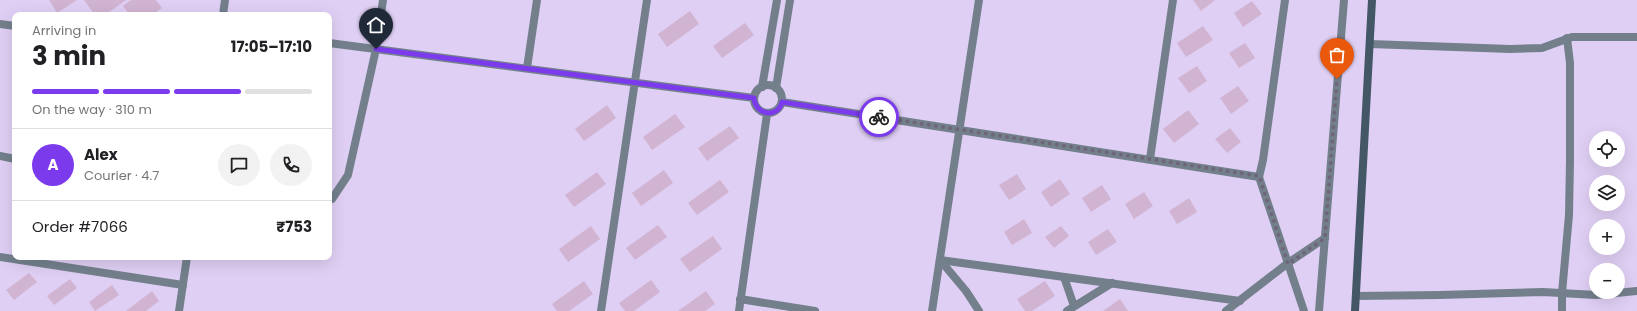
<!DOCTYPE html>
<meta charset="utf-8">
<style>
:root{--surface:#fff;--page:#f2f2f2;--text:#202124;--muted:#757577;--line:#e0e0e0;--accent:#7c3aed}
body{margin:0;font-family:Poppins,sans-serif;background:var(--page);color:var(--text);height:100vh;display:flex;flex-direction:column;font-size:15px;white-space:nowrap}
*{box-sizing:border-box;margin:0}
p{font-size:13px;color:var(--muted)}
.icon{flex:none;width:22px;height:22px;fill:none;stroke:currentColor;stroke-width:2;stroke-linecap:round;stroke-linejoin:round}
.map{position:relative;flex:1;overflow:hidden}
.side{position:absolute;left:12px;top:12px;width:320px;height:248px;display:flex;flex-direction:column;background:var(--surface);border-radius:8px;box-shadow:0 4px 16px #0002}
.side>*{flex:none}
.fabs{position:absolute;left:1589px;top:131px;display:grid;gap:8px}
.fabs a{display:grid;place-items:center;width:36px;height:36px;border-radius:50%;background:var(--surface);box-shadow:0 4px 16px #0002;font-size:20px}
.pin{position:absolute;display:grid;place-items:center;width:34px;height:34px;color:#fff;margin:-41px -17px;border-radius:50% 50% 50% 0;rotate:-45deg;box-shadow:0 0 4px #0007}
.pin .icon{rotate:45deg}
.courier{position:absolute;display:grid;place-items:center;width:40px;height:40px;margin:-20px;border:3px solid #7c3aed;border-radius:50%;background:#fff;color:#222;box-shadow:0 1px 5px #0007}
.head em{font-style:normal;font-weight:700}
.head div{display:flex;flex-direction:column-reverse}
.head{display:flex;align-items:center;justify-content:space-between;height:68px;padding:0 20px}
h1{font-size:26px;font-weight:700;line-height:30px}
.bar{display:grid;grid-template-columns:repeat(4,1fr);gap:6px 4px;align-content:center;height:48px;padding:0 20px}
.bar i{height:5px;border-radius:3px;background:var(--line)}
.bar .on{background:var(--accent)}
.bar p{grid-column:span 4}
.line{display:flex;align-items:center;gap:10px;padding:0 20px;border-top:1px solid var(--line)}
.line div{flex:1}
.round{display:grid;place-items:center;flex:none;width:42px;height:42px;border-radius:21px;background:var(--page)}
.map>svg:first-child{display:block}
.building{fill:#d1b4d2}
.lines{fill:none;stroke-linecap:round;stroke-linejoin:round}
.street{stroke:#73808c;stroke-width:8}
.secondary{stroke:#445767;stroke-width:8}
.done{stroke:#6f657b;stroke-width:4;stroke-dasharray:0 7.2}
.route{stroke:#7c3aed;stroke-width:5}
</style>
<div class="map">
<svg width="1637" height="311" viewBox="0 0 1637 311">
<rect width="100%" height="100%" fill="#dfcff4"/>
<g class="building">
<polygon points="49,0 77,0 57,13"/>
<polygon points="84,0 126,0 105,15 95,15"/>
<polygon points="131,0 156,0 162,8 152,15 130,15 123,6"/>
<polygon points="1193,0 1215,0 1201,11"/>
<polygon points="1252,1 1262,14 1243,27 1234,13"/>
<polygon points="690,11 699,24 667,47 658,34"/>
<polygon points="745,23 754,35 722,58 713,46"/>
<polygon points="1203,26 1213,40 1186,57 1177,43"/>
<polygon points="1245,43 1255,58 1239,68 1229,53"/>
<polygon points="1197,66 1207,81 1189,93 1178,78"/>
<polygon points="1238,86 1249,101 1231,114 1220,98"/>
<polygon points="607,105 616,118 584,141 575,129"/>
<polygon points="1188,110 1199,124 1174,143 1163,129"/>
<polygon points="675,114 685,127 652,150 643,137"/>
<polygon points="730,126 739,138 707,161 698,148"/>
<polygon points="1230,128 1241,142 1227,153 1215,139"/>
<polygon points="664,170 673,183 641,206 632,193"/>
<polygon points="597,172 606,184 574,207 565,195"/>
<polygon points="1017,174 1026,189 1009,200 999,185"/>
<polygon points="1060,179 1070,194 1051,207 1041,192"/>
<polygon points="720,180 729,192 697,215 688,203"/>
<polygon points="1102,185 1111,199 1091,212 1082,198"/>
<polygon points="1144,192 1153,206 1134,219 1125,204"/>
<polygon points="1189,198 1197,212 1177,224 1169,211"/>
<polygon points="1024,219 1032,233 1012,245 1004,232"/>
<polygon points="658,225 667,237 635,260 626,248"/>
<polygon points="591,226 600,239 568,262 559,249"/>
<polygon points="1061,226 1069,236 1054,248 1045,237"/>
<polygon points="1108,229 1117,242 1096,255 1088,242"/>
<polygon points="713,236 722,249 690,272 680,259"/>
<polygon points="29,273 37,282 14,300 6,290"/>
<polygon points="70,279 77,288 54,305 47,296"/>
<polygon points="651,280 660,292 634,311 625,311 619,303"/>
<polygon points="584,281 593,294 569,311 557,311 552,304"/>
<polygon points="1045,281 1055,296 1032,311 1025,311 1017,299"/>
<polygon points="112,285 119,295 95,311 89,302"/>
<polygon points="152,291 159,301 146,311 126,311"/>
<polygon points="706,291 715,304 705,311 678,311"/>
<polygon points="1120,299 1128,311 1103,311"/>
</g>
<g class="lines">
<g class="street">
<polyline points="223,15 225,0"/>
<polyline points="0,24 15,26"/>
<polyline points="329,43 754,98"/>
<polyline points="1370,44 1510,49 1542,48 1572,37 1637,37"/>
<polyline points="527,68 537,0"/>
<circle cx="768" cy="99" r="14"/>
<polyline points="762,87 777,0"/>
<polyline points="776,88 790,0"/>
<polyline points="782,102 1259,177 1304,311"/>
<polyline points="0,156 15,159"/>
<polyline points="1150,159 1173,0"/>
<polyline points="1259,177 1263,160 1285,0"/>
<polyline points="329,198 332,199 348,175 376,49 383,0"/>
<polyline points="0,257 183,285"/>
<polyline points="940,260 1240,301"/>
<polyline points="940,260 966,291 979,311"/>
<polyline points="1064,277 1074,306"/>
<polyline points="1356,296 1440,295 1543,292 1596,295 1637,291"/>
<polyline points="740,299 815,311"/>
<polyline points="179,311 187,257"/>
<polyline points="601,311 647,0"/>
<polyline points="739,311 767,114"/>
<polyline points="932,311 979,0"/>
<polyline points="1067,311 1112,283"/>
<polyline points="1226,311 1288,263 1325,238"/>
<polyline points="1319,311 1344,0"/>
<polyline points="1562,311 1562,293 1569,215 1570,161 1570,63 1567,38"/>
</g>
<polyline class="secondary" points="1355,311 1372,0"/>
</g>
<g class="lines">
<polyline class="done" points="879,117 1259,176 1288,264 1325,238 1337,79"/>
<path class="route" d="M376,49L754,98C755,115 778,119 782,102L879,117"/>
</g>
</svg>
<div class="fabs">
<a><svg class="icon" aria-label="locate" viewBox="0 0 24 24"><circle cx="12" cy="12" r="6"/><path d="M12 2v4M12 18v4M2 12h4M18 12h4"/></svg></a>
<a><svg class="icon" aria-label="layers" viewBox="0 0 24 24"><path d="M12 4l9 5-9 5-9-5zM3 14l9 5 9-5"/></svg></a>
<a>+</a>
<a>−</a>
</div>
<div class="pin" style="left:1337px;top:79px;background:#ea580c"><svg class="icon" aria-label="bag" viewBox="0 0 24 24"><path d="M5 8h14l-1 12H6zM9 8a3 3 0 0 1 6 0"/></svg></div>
<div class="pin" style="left:376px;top:49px;background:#1f2937"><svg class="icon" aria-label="home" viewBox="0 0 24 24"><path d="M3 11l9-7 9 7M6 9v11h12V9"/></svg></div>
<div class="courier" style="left:879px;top:117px"><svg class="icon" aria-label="bike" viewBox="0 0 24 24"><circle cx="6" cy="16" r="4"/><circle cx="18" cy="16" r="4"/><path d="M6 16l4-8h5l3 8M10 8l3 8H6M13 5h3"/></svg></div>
<section class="side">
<div class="head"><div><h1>3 min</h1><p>Arriving in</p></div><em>17:05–17:10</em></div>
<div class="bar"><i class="on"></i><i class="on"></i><i class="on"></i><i></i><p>On the way · 310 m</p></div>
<div class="line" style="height:72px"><b class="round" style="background:var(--accent);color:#fff">A</b><div><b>Alex</b><p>Courier · 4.7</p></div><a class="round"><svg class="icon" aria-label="chat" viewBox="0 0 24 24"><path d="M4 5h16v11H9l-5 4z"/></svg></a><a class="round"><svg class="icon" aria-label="phone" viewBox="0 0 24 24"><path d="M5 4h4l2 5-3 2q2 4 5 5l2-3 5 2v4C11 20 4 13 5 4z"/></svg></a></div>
<div class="line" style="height:52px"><div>Order #7066</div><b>₹753</b></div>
</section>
</div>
